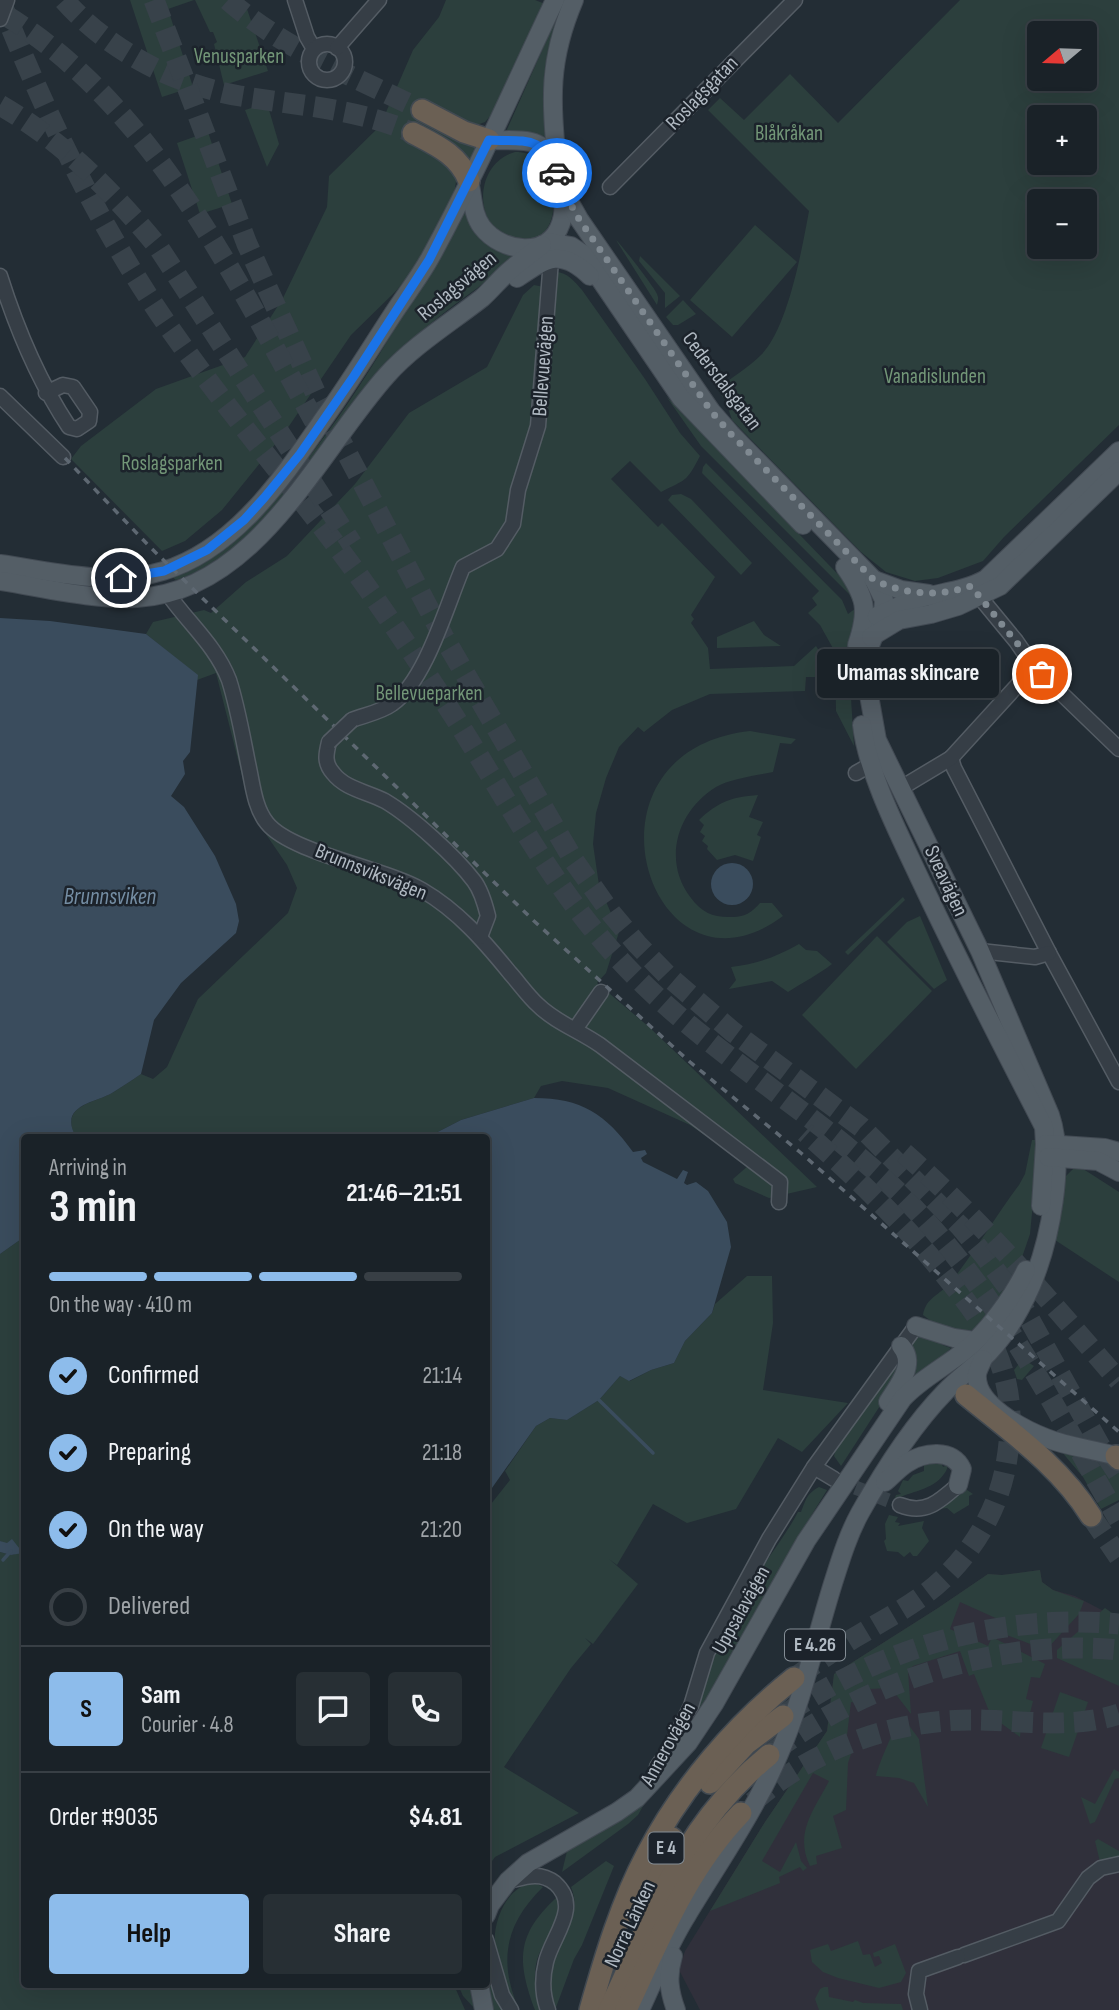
<!DOCTYPE html>
<meta charset="utf-8">
<style>
:root{--surface:#1a2228;--page:#272f34;--text:#f1f3f6;--muted:#9fa4a8;--line:#383f45;--accent:#8dbceb}
body{margin:0;font-family:"Sofia Sans Condensed",sans-serif;background:var(--page);color:var(--text);height:100vh;display:flex;flex-direction:column;font-size:26px;white-space:nowrap}
*{box-sizing:border-box;margin:0}
p{font-size:23px;color:var(--muted)}
.icon{flex:none;width:38px;height:38px;fill:none;stroke:currentColor;stroke-width:2;stroke-linecap:round;stroke-linejoin:round}
.map{position:relative;flex:1;overflow:hidden}
.drawer{position:absolute;left:21px;top:1134px;width:469px;height:854px;display:flex;flex-direction:column;background:var(--surface);border-radius:7px;box-shadow:0 7px 28px #0002,0 0 0 2px var(--line)}
.drawer>*{flex:none}
.needle{width:46px;rotate:251deg}
.fabs{position:absolute;left:1027px;top:21px;display:grid;gap:14px}
.fabs a{display:grid;place-items:center;width:70px;height:70px;border-radius:7px;background:var(--surface);box-shadow:0 7px 28px #0002,0 0 0 2px var(--line);font-size:35px}
.pin{position:absolute;display:grid;place-items:center;width:60px;height:60px;color:#fff;margin:-30px;border:4px solid #fff;border-radius:50%;box-shadow:0 2px 7px #0007}
.courier{position:absolute;display:grid;place-items:center;width:70px;height:70px;margin:-35px;border:5px solid #1a73e8;border-radius:50%;background:#fff;color:#222;box-shadow:0 2px 9px #0007}
.bubble{position:absolute;height:49px;border-radius:7px;background:var(--surface);box-shadow:0 7px 28px #0002,0 0 0 2px var(--line);font-size:23px;font-weight:700;line-height:49px;text-align:center}
.overview em{font-style:normal;font-weight:700}
.overview div{display:flex;flex-direction:column-reverse}
.overview{display:flex;align-items:center;justify-content:space-between;height:119px;padding:0 28px}
h1{font-size:46px;font-weight:700;line-height:52px}
.bar{display:grid;grid-template-columns:repeat(4,1fr);gap:10px 7px;align-content:center;height:84px;padding:0 28px}
.bar i{height:9px;border-radius:5px;background:var(--line)}
.bar .on{background:var(--accent)}
.bar p{grid-column:span 4}
.line{display:flex;align-items:center;gap:18px;padding:0 28px;border-top:2px solid var(--line)}
.line div{flex:1}
.round{display:grid;place-items:center;flex:none;width:74px;height:74px;border-radius:7px;background:var(--page)}
ol{padding:0 28px;list-style:none}
li{display:flex;align-items:center;gap:21px;height:77px}
li p{margin-inline-start:auto}
li .icon{padding:7px;border-radius:50%;background:var(--accent);color:#111;stroke-width:4}
li:last-child{color:var(--muted)}
li i{width:38px;height:38px;border:4px solid var(--line);border-radius:50%}
.primary-button{display:flex;gap:14px;margin-top:auto;padding:14px 28px}
.primary-button a{flex:1;height:80px;border-radius:7px;background:var(--accent);color:#111;font-size:28px;font-weight:700;line-height:80px;text-align:center}
.primary-button a+a{background:var(--page);color:var(--text)}
.map>svg:first-child{display:block}
.medical{fill:#30303b}
.green{fill:#2c3f3d;fill-rule:evenodd}
.water{fill:#3a4c5d}
.lines{fill:none;stroke-linecap:round;stroke-linejoin:round}
.stream{stroke:#3a4c5d;stroke-width:3.5}
.minor-tunnel{stroke:#38424a;stroke-width:14;stroke-dasharray:14 7;stroke-linecap:butt}
.highway-tunnel{stroke:#38424a;stroke-width:21;stroke-dasharray:21 10;stroke-linecap:butt}
.minor-casing{stroke:#545c64;stroke-width:17}
.major-casing{stroke:#424a53;stroke-width:20}
.highway-casing{stroke:#414951;stroke-width:24}
.minor{stroke:#363e46;stroke-width:14}
.major{stroke:#545e66;stroke-width:18}
.highway{stroke:#6b6054;stroke-width:21}
.rail{stroke:#5e6872;stroke-width:3.5;stroke-dasharray:7 7;stroke-linecap:butt}
.minor-bridge-casing{stroke:#545c64;stroke-width:17;stroke-linecap:butt}
.minor-bridge{stroke:#363e46;stroke-width:14}
.done{stroke:#7f8991;stroke-width:7;stroke-dasharray:0 12.6}
.route{stroke:#1a73e8;stroke-width:9}
.labels{text-anchor:middle;dominant-baseline:central;stroke-width:5;stroke-linejoin:round;paint-order:stroke}
.shield{fill:#1c232b;stroke:#848d95;stroke-width:2}
.shield-label{font-size:19px;font-weight:bold;fill:#b1bac3}
.park-label{font-size:21px;fill:#729677;stroke:#1c232b}
.street-label{font-size:21px;fill:#b1bac3;stroke:#1c232b}
.water-label{font-size:23px;font-style:italic;fill:#748da3;stroke:#1c232b}
</style>
<div class="map">
<svg width="1119" height="2010" viewBox="0 0 1119 2010">
<rect width="100%" height="100%" fill="#232d35"/>
<polygon class="medical" points="1040,1570 1042,1582 1053,1590 1075,1596 1119,1619 1119,2010 700,2010 679,1970 685,1951 765,1822 827,1731 834,1674 938,1608 988,1574 1002,1575"/>
<g class="green">
<polygon points="130,0 194,0 168,9 193,87 162,97"/>
<polygon points="195,0 244,0 268,71 224,85 214,44 217,42 213,32 210,32"/>
<polygon points="446,0 535,0 545,4 493,113 485,122 474,126 478,144 470,160 461,151 454,194 419,263 396,291 351,335 285,432 222,510 185,541 162,551 71,459 81,446 156,389 245,357 283,298 327,207 329,176 380,126 413,50 439,17"/>
<path d="M960,0H1119V425L1004,537L983,561L938,578L915,581L886,572L861,552L732,420L726,402L717,389C731,378 748,368 761,355C788,328 802,249 809,211L708,110L720,98L744,120L790,74L838,123ZM1085,33V79H1040V33ZM1040,117H1085V163H1040ZM1085,201V247H1040V201Z"/>
<polygon points="560,10 563,12 546,137 533,134 505,134"/>
<polygon points="267,103 279,144 267,167 245,110"/>
<polygon points="208,132 232,204 200,214 177,143"/>
<path d="M515,152C524,152 533,154 539,161C558,180 563,238 526,240C474,244 468,165 515,152Z"/>
<path d="M464,204C476,232 480,246 512,255L514,258L511,263C466,297 417,329 379,372C320,438 264,551 176,580L172,577C189,568 208,562 223,549C329,456 398,326 464,204Z"/>
<polygon points="755,225 797,262 732,337 690,300"/>
<path d="M616,240C620,243 655,288 657,294C659,299 658,300 657,305Z"/>
<polygon points="640,256 680,296 665,308 665,293 639,261"/>
<path d="M556,272C567,272 575,282 582,290L645,379L680,433L700,456C686,483 686,479 661,492L630,461L611,479L658,527L662,523L715,577L691,615L694,619L691,623L708,648L710,669L794,666L816,646L823,657V672L817,673L815,677H806L805,691L710,694L672,710L644,732L638,727L619,747L606,778L596,813L593,844L599,885L619,932L606,973L597,983L649,1027L817,1187L769,1198L735,1183L733,1179L749,1165L690,1125L608,1088L562,1081L541,1086L534,1098L461,1120L428,1137L76,1138C58,1105 95,1103 112,1093C122,1087 132,1080 141,1074L153,1079L167,1067L198,999L288,913L297,888L287,865L261,827L249,803L216,673L197,680V675L146,634L153,622L204,610L211,613L246,582L287,556L355,484L409,413L487,367L523,295L534,285L544,287Z"/>
<polygon points="683,300 696,314 678,325 673,325 666,317"/>
<polygon points="666,396 855,592 861,610 848,650 854,746 836,711 835,652 820,625 808,613 817,605 812,598 819,591 702,473 703,467 706,463 842,600 848,614 856,608 849,594 701,446"/>
<polygon points="681,494 691,499 752,563 741,575 668,500 672,495"/>
<polygon points="754,621 764,635 781,646 717,648 717,637"/>
<path d="M750,731L796,739L791,744L780,743L773,772C758,775 729,779 716,787C677,811 662,861 691,898C702,913 714,918 733,917C745,917 752,912 760,903H772L783,916C651,1015 566,752 750,731Z"/>
<path d="M758,795L749,817L763,822L757,835L761,837L753,861L735,855L717,860L707,849L708,846L702,841L705,836L700,832L704,825L699,820C718,802 731,797 758,795Z"/>
<polygon points="903,897 905,900 848,955 845,952"/>
<polygon points="920,916 947,980 934,989 887,942 907,922"/>
<polygon points="877,936 932,991 856,1069 802,1015"/>
<path d="M799,944L806,950L817,951L832,964C818,975 803,982 788,992L772,981L729,989L736,980L731,967C757,964 776,957 799,944Z"/>
<path d="M1032,1140H1039L1030,1234L1018,1269L994,1308L977,1328L967,1332L939,1327L923,1315C926,1297 940,1295 950,1283C975,1252 995,1217 1019,1185L1025,1174Z"/>
<polygon points="1077,1165 1119,1192 1119,1282 1055,1240 1064,1178"/>
<polygon points="24,1237 24,1528 20,1532 24,1538 24,1984 454,1985 465,2010 0,2010 0,1552 11,1555 23,1552 0,1541 0,1254"/>
<polygon points="747,1276 772,1276 773,1323 763,1390 848,1403 802,1452 778,1438 736,1509 687,1523 653,1504 617,1565 609,1559 638,1584 593,1644 585,1638 591,1644 571,1668 504,1767 579,1813 495,1857 487,1868 487,1509 510,1480 505,1471 536,1426 550,1418 567,1420 599,1400 620,1376 630,1381 651,1370 674,1363 685,1341 712,1313 715,1304"/>
<path d="M918,1335C932,1335 938,1345 951,1348L937,1362L908,1380L910,1348Z"/>
<polygon points="1023,1359 1034,1366 1022,1380 1017,1379 1014,1370"/>
<polygon points="900,1360 900,1375 841,1466 834,1456 836,1448"/>
<polygon points="1061,1451 1083,1457 1091,1463 1096,1461 1100,1454 1119,1468 1119,1500 1101,1509 1083,1477"/>
<path d="M941,1462L943,1467L949,1464C947,1467 947,1471 944,1474C932,1491 910,1491 894,1500L896,1495L901,1494L898,1491L903,1480L908,1481L913,1475L924,1471V1463Z"/>
<path d="M819,1487L827,1490C777,1569 736,1653 686,1732L720,1643L754,1584L757,1583L762,1573L761,1570C773,1550 787,1533 798,1512H801C806,1500 806,1494 819,1487Z"/>
<polygon points="967,1490 973,1494 969,1496 969,1505 954,1514 947,1508 939,1509"/>
<polygon points="889,1515 898,1517 895,1522 900,1523 898,1526 924,1521 922,1528 929,1541 917,1556 913,1556 910,1552 904,1557 898,1552 887,1551 884,1541 886,1539 885,1524"/>
<path d="M1040,1570L1042,1582L1053,1590L1084,1601L1079,1614L1046,1650L996,1631L1000,1620L960,1602L950,1629L988,1646L992,1637L1045,1664L1040,1678L1031,1677L1026,1699L1033,1701L1029,1717L1022,1716L1020,1737L991,1716L974,1674L969,1676L960,1651L913,1666L908,1671L911,1714L891,1688L869,1689L868,1705L851,1702L845,1752L851,1754L848,1763L846,1810L833,1816L842,1848L816,1856L817,1864L810,1866C794,1833 814,1810 829,1781L813,1773L762,1861L780,1872L796,1842L801,1861L807,1868L803,1871L800,1867L779,1877L780,1883L710,1911L765,1822L827,1731L834,1674L938,1608L988,1574L1002,1575Z"/>
<polygon points="1105,1608 1119,1618 1119,1686 1057,1658 1057,1650"/>
<polygon points="1060,1692 1088,1702 1069,1757 1041,1748"/>
<path d="M902,1716L919,1739L928,1807L914,1783L899,1778L876,1776C877,1768 897,1721 902,1716Z"/>
<polygon points="1114,1769 1119,1772 1119,1778 1115,1779 1095,1822 1090,1824 1081,1797 1095,1804"/>
<polygon points="647,1799 638,1815 628,1824 562,1872 567,1851"/>
<polygon points="1098,1839 1119,1851 1119,1856 1100,1862 1095,1841"/>
<path d="M606,1861L614,1866L582,1945L574,1959L555,2010C550,1994 549,1977 553,1960C561,1935 583,1915 571,1887Z"/>
<path d="M535,1883L543,1887C505,1924 498,1961 519,2010H515C507,1995 496,1963 495,1947C492,1922 507,1884 535,1883Z"/>
<path d="M556,1898C565,1919 543,1940 537,1960C533,1976 535,1994 540,2010H535C517,1961 516,1935 556,1898Z"/>
<polygon points="858,1941 863,1955 870,1954 875,1967 882,1963 879,1956 874,1957 873,1953 895,1944 906,1973 901,1982 879,1988 838,1978 823,1972 812,1962 810,1950 828,1944 831,1951"/>
<polygon points="487,1959 505,2010 491,2010 486,1984"/>
<polygon points="458,1985 471,1985 474,2008 463,1996"/>
<polygon points="824,1987 828,1987 829,1997 853,2002 855,2000 863,2003 901,2004 903,2010 819,2010 815,1999 820,1989"/>
</g>
<g class="water">
<path d="M0,618L50,621L146,634L198,675L190,752L183,761L185,774L171,796L184,807L215,856L236,904L239,921L236,933L181,983L154,1020L141,1074C132,1080 122,1087 112,1093C95,1103 58,1105 76,1137L24,1138V1237L0,1254Z"/>
<circle cx="732" cy="884" r="21"/>
<path d="M534,1098C581,1098 606,1114 633,1152L645,1150L647,1154L641,1158L643,1162L677,1179L683,1170L688,1172L684,1183L687,1185L696,1182L708,1191L727,1222L731,1247L712,1313L685,1341L674,1363L651,1370L629,1381L620,1376L599,1400L567,1420L550,1418L536,1426L487,1495L486,1138L428,1137L461,1120Z"/>
<polygon points="12,1539 23,1553 11,1555 0,1552 0,1541 7,1543"/>
</g>
<g class="lines">
<g class="stream">
<polyline points="599,1400 653,1453"/>
<polyline points="3,1560 11,1551"/>
</g>
<polyline class="minor-tunnel" points="836,1480 900,1505"/>
<g class="highway-tunnel">
<path d="M0,0C45,113 97,223 166,323C233,420 313,508 380,606C413,653 445,701 475,750C517,818 556,888 609,948C693,1045 810,1106 901,1195C998,1291 1052,1404 1119,1520"/>
<path d="M64,0C108,50 175,85 240,96C299,106 357,108 413,133"/>
<polyline points="154,0 247,244 316,394 443,636 574,861 611,913 637,944 669,977 733,1032 861,1127 960,1226 984,1255 1022,1306 1100,1446 1119,1475"/>
<path d="M228,0C285,50 355,77 422,110"/>
<path d="M5,15C152,105 234,276 315,422"/>
<path d="M0,105C64,142 113,192 159,248L352,544"/>
<path d="M904,1153C983,1222 1051,1302 1119,1381"/>
<polyline points="1091,1516 1119,1557"/>
<path d="M797,1676C818,1662 838,1647 859,1635C887,1618 919,1602 943,1579C974,1549 996,1512 1005,1470C1011,1439 1013,1407 1004,1375C994,1338 973,1309 949,1280C906,1225 857,1178 805,1132"/>
<path d="M787,1713C884,1647 1001,1613 1119,1624"/>
<path d="M774,1751C868,1681 1001,1638 1119,1650"/>
<path d="M753,1802C815,1747 898,1718 980,1720C1026,1721 1074,1729 1119,1714"/>
</g>
<defs>
<g id="minor">
<polyline points="295,0 307,37 314,49"/>
<polyline points="0,19 7,0"/>
<circle cx="327" cy="62" r="18"/>
<polyline points="337,48 379,0"/>
<polyline points="610,187 795,0"/>
<path d="M0,276C17,330 38,380 69,427L77,429L89,421L90,412L73,387L63,385L46,393"/>
<polyline points="0,396 63,457"/>
<polyline points="974,590 1016,641 1034,667 1119,749"/>
<path d="M168,594C189,624 216,646 229,680C238,708 243,739 249,768C253,787 255,808 267,823C291,853 384,868 422,890C458,911 484,941 510,973C519,983 528,996 538,1005C555,1022 580,1031 600,1045L780,1182L779,1202"/>
<path d="M352,720C365,715 381,712 392,704C426,681 447,604 463,567L497,549L513,524L518,490L538,426L551,260"/>
<path d="M329,742C326,754 324,763 333,773C345,789 368,792 385,801C412,817 455,856 474,881C481,890 485,904 488,916L480,937"/>
<polyline points="951,758 954,768 1049,953 1119,1082"/>
<polyline points="856,773 879,760"/>
<polyline points="901,788 951,758 1034,667"/>
<polyline points="980,951 1035,957 1049,953"/>
<polyline points="576,1028 601,992"/>
<polyline points="814,1467 834,1479"/>
<path d="M900,1505C925,1515 939,1502 958,1485"/>
<polyline points="657,1767 669,1750 691,1706 707,1653 769,1539 814,1467 916,1326"/>
<path d="M509,1881C525,1877 540,1871 555,1883C582,1907 552,1936 546,1962C542,1978 542,1994 548,2010"/>
<polyline points="486,1940 502,1995 511,2010"/>
<polyline points="964,1955 1058,1921 1088,1878 1101,1868 1119,1864"/>
<polyline points="920,2010 916,1994 919,1971 958,1957"/>
</g>
<g id="major">
<path d="M557,164C551,99 548,61 574,0"/>
<path d="M469,181C473,196 472,214 482,227C502,253 549,259 561,223C567,206 561,185 555,170C552,160 547,148 537,144C524,138 503,141 489,140"/>
<path d="M561,187L579,219L711,411L731,434L874,580L884,600L883,613L867,653V684L877,740L980,951L1050,1115C1066,1162 1050,1241 1031,1286C1019,1313 1003,1340 981,1360C969,1371 956,1380 945,1392C911,1427 884,1470 860,1513C849,1533 842,1555 835,1577C816,1636 804,1697 779,1754C755,1811 719,1862 687,1915C668,1945 655,1978 640,2010"/>
<polyline points="548,242 571,246 583,254 681,398 803,525"/>
<path d="M517,278C547,258 561,248 590,276"/>
<path d="M0,564C52,571 111,587 163,571C236,549 284,476 325,417C350,382 372,346 395,311C407,293 420,276 430,258C476,174 514,86 555,0"/>
<path d="M845,567C866,597 869,610 857,645"/>
<polyline points="874,580 901,590 929,594"/>
<path d="M0,581C45,588 92,600 137,598C256,592 318,452 387,375C414,345 450,323 482,298C491,290 499,280 508,272C519,262 531,254 542,245"/>
<path d="M877,616C895,608 914,598 934,595C952,591 970,588 986,579L1119,451"/>
<polyline points="871,637 899,620 931,614 958,606 1000,586 1119,471"/>
<path d="M862,725C868,774 899,834 920,879C959,962 1002,1045 1044,1127L1045,1144L1041,1206"/>
<polyline points="1046,1144 1105,1148 1119,1152"/>
<polyline points="1048,1157 1098,1161 1119,1172"/>
<polyline points="916,1326 954,1338 974,1341"/>
<path d="M983,1359C981,1364 978,1369 977,1374C974,1404 1023,1429 1046,1438C1068,1447 1093,1449 1116,1456"/>
<path d="M888,1402C898,1386 917,1364 901,1346"/>
<path d="M885,1482C892,1476 899,1468 907,1463C924,1452 952,1448 962,1469L958,1485"/>
<path d="M486,1915L490,1905L508,1881L528,1863L617,1812L637,1798L688,1743L714,1704L806,1541L903,1398C921,1379 943,1368 963,1352C987,1333 1013,1297 1026,1270"/>
<path d="M673,1956C667,1976 669,1991 676,2010"/>
<polyline points="479,1984 484,2010"/>
</g>
<g id="highway">
<polyline points="422,110 464,132 489,140"/>
<path d="M413,133C436,145 459,155 469,181"/>
<path d="M966,1395C1011,1432 1060,1466 1091,1516"/>
<polyline points="1116,1456 1119,1459"/>
<polyline points="710,1783 746,1744 783,1716"/>
<polyline points="640,1903 672,1838"/>
<path d="M590,2010C605,1957 621,1903 647,1854C682,1787 735,1725 794,1678"/>
<path d="M609,2010C656,1911 681,1827 769,1755"/>
<path d="M626,2010C659,1940 687,1869 741,1813"/>
</g>
</defs>
<use href="#minor" class="minor-casing"/>
<use href="#major" class="major-casing"/>
<use href="#highway" class="highway-casing"/>
<use href="#minor" class="minor"/>
<use href="#major" class="major"/>
<use href="#highway" class="highway"/>
<polyline class="rail" points="65,458 150,547 534,921 690,1062 801,1153 1119,1432"/>
<defs>
<polyline id="minor-bridge" points="329,742 352,720"/>
</defs>
<use href="#minor-bridge" class="minor-bridge-casing"/>
<use href="#minor-bridge" class="minor-bridge"/>
</g>
<g class="lines">
<path class="done" d="M557,173L561,187L579,219L711,411L731,434L874,580C907,595 937,597 971,586L1042,674"/>
<path class="route" d="M121,578L164,571L207,550L244,520L264,498L300,454L354,376L429,260L489,140C524,142 543,134 557,173"/>
</g>
<g class="labels">
<g class="shield">
<rect x="785" y="1629.5" width="60" height="31" rx="5"/>
<rect x="648.5" y="1832.5" width="35" height="31" rx="5"/>
</g>
<g class="shield-label">
<text x="815" y="1645">E 4.26</text>
<text x="666" y="1848">E 4</text>
</g>
<g class="park-label">
<text x="239" y="56">Venusparken</text>
<text x="789" y="133">Blåkråkan</text>
<text x="935" y="376">Vanadislunden</text>
<text x="172" y="463">Roslagsparken</text>
<text x="429" y="693">Bellevueparken</text>
</g>
<g class="street-label">
<text transform="translate(702 93) rotate(-46)">Roslagsgatan</text>
<text transform="translate(457 286) rotate(-40)">Roslagsvägen</text>
<text transform="translate(543 366) rotate(-86)">Bellevuevägen</text>
<text transform="translate(722 381) rotate(53)">Cedersdalsgatan</text>
<text transform="translate(371 872) rotate(22)">Brunnsviksvägen</text>
<text transform="translate(946 881) rotate(65)">Sveavägen</text>
<text transform="translate(741 1610) rotate(-61)">Uppsalavägen</text>
<text transform="translate(668 1744) rotate(-61)">Annerovägen</text>
<text transform="translate(630 1924) rotate(-65)">Norra Länken</text>
</g>
<g class="water-label">
<text x="110" y="897">Brunnsviken</text>
</g>
</g>
</svg>
<div class="fabs">
<a><svg class="needle" viewBox="-14 -14 28 28"><path d="M0-13l5 13h-10z" fill="#e53935"/><path d="M0 13l5-13h-10z" fill="#9fa4a8"/></svg></a>
<a>+</a>
<a>−</a>
</div>
<div class="pin" style="left:1042px;top:674px;background:#ea580c"><svg class="icon" aria-label="bag" viewBox="0 0 24 24"><path d="M5 8h14l-1 12H6zM9 8a3 3 0 0 1 6 0"/></svg></div>
<div class="pin" style="left:121px;top:578px;background:#1f2937"><svg class="icon" aria-label="home" viewBox="0 0 24 24"><path d="M3 11l9-7 9 7M6 9v11h12V9"/></svg></div>
<div class="courier" style="left:557px;top:173px"><svg class="icon" aria-label="car" viewBox="0 0 24 24"><path d="M5 17H2v-5l4-1 3-4h7l3 4 3 1v5h-3M9 17h6M6 11h13"/><circle cx="7" cy="17" r="2"/><circle cx="17" cy="17" r="2"/></svg></div>
<div class="bubble" style="left:817px;top:649px;width:182px">Umamas skincare</div>
<section class="drawer">
<div class="overview"><div><h1>3 min</h1><p>Arriving in</p></div><em>21:46–21:51</em></div>
<div class="bar"><i class="on"></i><i class="on"></i><i class="on"></i><i></i><p>On the way · 410 m</p></div>
<ol>
<li><svg class="icon" aria-label="check" viewBox="0 0 24 24"><path d="M5 12l5 5 9-10"/></svg>Confirmed<p>21:14</p></li>
<li><svg class="icon" aria-label="check" viewBox="0 0 24 24"><path d="M5 12l5 5 9-10"/></svg>Preparing<p>21:18</p></li>
<li><svg class="icon" aria-label="check" viewBox="0 0 24 24"><path d="M5 12l5 5 9-10"/></svg>On the way<p>21:20</p></li>
<li><i></i>Delivered</li>
</ol>
<div class="line" style="height:126px"><b class="round" style="background:var(--accent);color:#111">S</b><div><b>Sam</b><p>Courier · 4.8</p></div><a class="round"><svg class="icon" aria-label="chat" viewBox="0 0 24 24"><path d="M4 5h16v11H9l-5 4z"/></svg></a><a class="round"><svg class="icon" aria-label="phone" viewBox="0 0 24 24"><path d="M5 4h4l2 5-3 2q2 4 5 5l2-3 5 2v4C11 20 4 13 5 4z"/></svg></a></div>
<div class="line" style="height:91px"><div>Order #9035</div><b>$4.81</b></div>
<div class="primary-button"><a>Help</a><a>Share</a></div>
</section>
</div>
